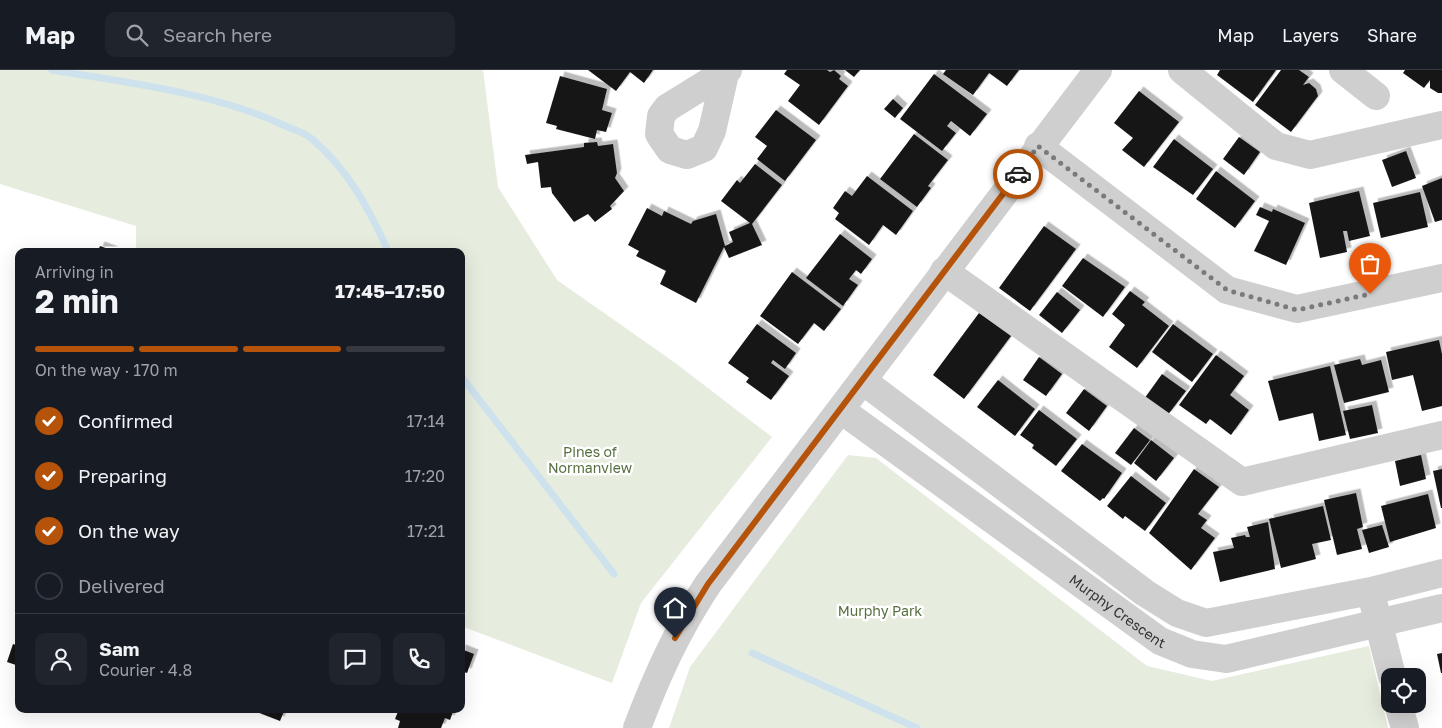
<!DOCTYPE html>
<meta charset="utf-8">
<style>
:root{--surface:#171b24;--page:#20242c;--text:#f1f3f6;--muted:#9ea1a6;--line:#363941;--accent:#b45309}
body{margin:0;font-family:"Golos Text",sans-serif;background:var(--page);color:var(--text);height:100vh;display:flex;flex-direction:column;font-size:19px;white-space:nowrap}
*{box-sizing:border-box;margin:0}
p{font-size:16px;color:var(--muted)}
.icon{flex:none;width:28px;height:28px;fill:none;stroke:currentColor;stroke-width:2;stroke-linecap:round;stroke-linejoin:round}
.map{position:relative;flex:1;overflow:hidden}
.side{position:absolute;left:15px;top:178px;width:450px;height:465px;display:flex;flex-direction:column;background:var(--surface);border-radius:10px;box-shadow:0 5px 20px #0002}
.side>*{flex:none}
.buttons{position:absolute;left:1381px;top:598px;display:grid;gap:10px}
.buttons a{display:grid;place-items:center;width:45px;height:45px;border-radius:10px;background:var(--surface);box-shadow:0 5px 20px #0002;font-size:25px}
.pin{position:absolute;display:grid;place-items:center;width:42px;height:42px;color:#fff;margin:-51px -21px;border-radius:50% 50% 50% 0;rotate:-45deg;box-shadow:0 0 5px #0007}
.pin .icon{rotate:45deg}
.courier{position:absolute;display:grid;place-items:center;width:50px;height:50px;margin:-25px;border:4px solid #b45309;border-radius:50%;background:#fff;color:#222;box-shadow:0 1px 6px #0007}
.overview em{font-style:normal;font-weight:700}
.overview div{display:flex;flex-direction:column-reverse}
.overview{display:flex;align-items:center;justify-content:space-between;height:85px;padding:0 20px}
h1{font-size:32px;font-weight:700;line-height:38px}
.bar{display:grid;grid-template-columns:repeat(4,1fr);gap:8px 5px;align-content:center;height:60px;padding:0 20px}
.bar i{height:6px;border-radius:4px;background:var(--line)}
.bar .selected{background:var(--accent)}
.bar p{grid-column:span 4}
.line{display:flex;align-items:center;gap:12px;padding:0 20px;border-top:1px solid var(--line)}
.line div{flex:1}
.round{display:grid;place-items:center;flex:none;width:52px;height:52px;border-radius:10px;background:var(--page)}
ol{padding:0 20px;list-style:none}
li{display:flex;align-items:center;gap:15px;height:55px}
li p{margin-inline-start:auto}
li .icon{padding:5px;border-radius:50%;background:var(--accent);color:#fff;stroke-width:4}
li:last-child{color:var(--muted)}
li i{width:28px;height:28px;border:2px solid var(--line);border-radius:50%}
header{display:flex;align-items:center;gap:30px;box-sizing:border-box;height:70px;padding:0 25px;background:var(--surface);border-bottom:1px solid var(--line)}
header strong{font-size:24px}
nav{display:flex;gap:28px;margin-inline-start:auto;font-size:18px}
.search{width:350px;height:45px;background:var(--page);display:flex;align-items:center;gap:12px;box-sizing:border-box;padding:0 18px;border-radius:10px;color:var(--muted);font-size:19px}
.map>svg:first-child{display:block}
.green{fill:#e6ecde}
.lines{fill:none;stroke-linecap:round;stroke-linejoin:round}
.stream{stroke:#cee2ee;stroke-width:7}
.building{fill:#191919;filter:url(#shadow)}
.minor{stroke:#cfcfcf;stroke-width:28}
.done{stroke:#7a7a7a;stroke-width:5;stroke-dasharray:0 9}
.route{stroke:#b45309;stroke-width:6}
.labels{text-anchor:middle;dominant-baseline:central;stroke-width:5;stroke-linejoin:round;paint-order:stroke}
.park-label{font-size:14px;fill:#566f3e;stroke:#fff}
.street-label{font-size:14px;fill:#323232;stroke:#fff}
</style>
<header>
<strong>Map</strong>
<div class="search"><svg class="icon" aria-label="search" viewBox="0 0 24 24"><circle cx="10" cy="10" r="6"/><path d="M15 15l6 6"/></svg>Search here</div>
<nav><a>Map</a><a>Layers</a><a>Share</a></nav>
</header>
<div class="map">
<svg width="1442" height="658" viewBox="0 0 1442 658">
<defs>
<filter id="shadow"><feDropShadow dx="4.5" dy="-4.5" stdDeviation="0" flood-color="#0004"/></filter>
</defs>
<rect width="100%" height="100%" fill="#fff"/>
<g class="green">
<polygon points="0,0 483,0 498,117 557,210 674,292 772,367 641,533 612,613 461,556 461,181 136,181 136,156 0,114"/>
<polygon points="848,385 876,388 1147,596 1212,611 1369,576 1388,658 669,658 690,597"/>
</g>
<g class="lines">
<g class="stream">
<path d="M52,0C129,13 210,22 281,54C291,59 304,62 312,69C349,101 368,137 388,181"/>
<polyline points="461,306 614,504"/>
<polyline points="752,583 917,658"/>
</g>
</g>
<g class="building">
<polygon points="588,0 653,0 644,13 630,2 616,21"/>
<polygon points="787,0 827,0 830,2 834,0 841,6 839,9 848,16 819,55 788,31 800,15 784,4"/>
<polygon points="845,0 860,0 854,7"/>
<polygon points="946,0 1019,0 1007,16 989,3 973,25 943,4"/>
<polygon points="1220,0 1276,0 1253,32 1217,5"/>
<polygon points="1281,0 1299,0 1309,7 1303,15 1309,13 1316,19 1318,26 1291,62 1255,35"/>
<polygon points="1405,0 1442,0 1442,23 1438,23 1430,18 1430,10 1424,18 1403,3"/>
<polygon points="934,4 987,44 970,66 951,51 947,56 956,63 942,81 900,49"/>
<polygon points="560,6 607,19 602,40 612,43 606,62 597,60 595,69 556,59 557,56 546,53"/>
<polygon points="1139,21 1179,52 1144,97 1122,80 1133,68 1114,53"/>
<polygon points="893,29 903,38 895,48 884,39"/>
<polygon points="776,40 816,70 785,111 757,89 767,76 755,67"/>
<polygon points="914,64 948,90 928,116 931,118 917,137 880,109"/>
<polygon points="1239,67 1260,82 1244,105 1223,89"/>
<polygon points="1174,69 1213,99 1193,125 1153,97"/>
<polygon points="597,72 598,76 613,74 617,103 615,108 624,121 610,136 612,139 595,152 588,144 574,152 552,123 551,117 541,118 538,92 527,94 525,85 584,77 584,73"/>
<polygon points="1406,81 1416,108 1392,117 1382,90"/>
<polygon points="755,94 782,115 752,154 762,175 729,188 724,177 696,233 660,214 666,201 636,186 639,181 628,175 647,138 662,146 664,141 691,154 693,151 716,144 725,176 733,172 729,162 750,153 721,131 737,110 740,113"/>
<polygon points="1216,101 1255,131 1235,158 1196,129"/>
<polygon points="867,106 913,141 896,165 883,155 869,175 835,149 839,143 833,138 845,121 852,126"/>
<polygon points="1442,108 1442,150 1435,152 1422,116"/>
<polygon points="1359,121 1370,166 1349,171 1347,161 1343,161 1347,182 1320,188 1309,133"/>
<polygon points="1420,122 1428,157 1381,168 1373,133"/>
<polygon points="1260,137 1272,142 1273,139 1305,153 1286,195 1254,181 1269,151 1256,145"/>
<polygon points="1044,156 1076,179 1030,241 999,218"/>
<polygon points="840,164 872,189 861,204 856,200 849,209 858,215 843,236 806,208"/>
<polygon points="100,176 114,181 98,181"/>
<polygon points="1083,188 1125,217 1103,247 1062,216"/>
<polygon points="792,202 841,239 824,261 814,253 798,274 760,246"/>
<polygon points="1130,221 1145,232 1142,235 1169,256 1137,298 1109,277 1125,255 1112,244"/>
<polygon points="1057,222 1080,240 1062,263 1039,245"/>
<polygon points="979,243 1011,266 964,329 933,305"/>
<polygon points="757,254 796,283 785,299 773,290 771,293 789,306 771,330 746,312 749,308 728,293"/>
<polygon points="1173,254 1213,284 1192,312 1152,282"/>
<polygon points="1439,270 1442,284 1442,336 1422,341 1413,305 1392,310 1386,282"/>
<polygon points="1216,285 1244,306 1230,325 1249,340 1231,365 1210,349 1206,354 1179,335"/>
<polygon points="1039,287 1062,304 1046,326 1023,310"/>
<polygon points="1360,289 1362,295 1381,290 1389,322 1344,333 1334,295"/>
<polygon points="1330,296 1346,365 1319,371 1313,343 1279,351 1268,311"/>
<polygon points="1162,304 1186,321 1167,346 1144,329"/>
<polygon points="998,310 1035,339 1015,366 977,337"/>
<polygon points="1084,319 1107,336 1089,361 1066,343"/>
<polygon points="1372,335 1378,363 1350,369 1343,341"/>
<polygon points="1039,340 1077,369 1056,396 1032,378 1034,375 1020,365"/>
<polygon points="1134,358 1150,370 1131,395 1115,383"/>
<polygon points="1151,370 1174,388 1156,411 1134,393"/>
<polygon points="1082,374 1122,403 1104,429 1103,428 1100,431 1061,401"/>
<polygon points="1421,385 1426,409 1400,416 1395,391"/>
<polygon points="1194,399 1219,417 1198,444 1207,450 1201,458 1215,468 1191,500 1149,463"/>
<polygon points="1442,399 1442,438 1441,438 1433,401"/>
<polygon points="1131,406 1166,433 1145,461 1125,446 1123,449 1107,436"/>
<polygon points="1356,423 1363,457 1357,459 1362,479 1337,485 1324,430"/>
<polygon points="1428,424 1436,458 1390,472 1381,436"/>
<polygon points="1323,436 1331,470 1312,474 1316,489 1281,498 1269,449"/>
<polygon points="1268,452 1275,499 1220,512 1213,482 1234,478 1231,468 1245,465 1246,467 1250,467 1247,457"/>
<polygon points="1382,455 1389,477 1369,483 1362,460"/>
<polygon points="13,574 19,576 19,596 7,592"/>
<polygon points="461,579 474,584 467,603 461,601"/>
<polygon points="1442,583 1442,603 1441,603 1437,584"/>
<polygon points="249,639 285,639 280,651"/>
<polygon points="399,639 454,639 450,650 445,648 441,658 398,658 400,651 395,649"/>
</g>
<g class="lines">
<g class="minor">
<polyline points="1182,0 1276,76 1310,85 1442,55"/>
<polyline points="1343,0 1376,26"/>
<polyline points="725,4 712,61 704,78 687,85 670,80 659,64 661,46 667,38 728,0"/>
<polyline points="1038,76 1227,220 1297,239 1442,208"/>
<polyline points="944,201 1242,412 1442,365"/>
<polyline points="863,311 1145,523 1177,543 1206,553 1371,521 1442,503"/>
<path id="s1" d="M841,340L1160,571L1192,584L1226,589L1442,538"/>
<polyline points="1374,535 1392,606"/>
<polyline points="1398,634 1405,658"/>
<path d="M637,658C657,605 677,561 708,514L1098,0"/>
</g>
</g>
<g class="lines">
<polyline class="done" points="1018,104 1038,76 1227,220 1297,240 1370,224"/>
<polyline class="route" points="675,568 708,514 1018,104"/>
</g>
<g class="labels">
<g class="park-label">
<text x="590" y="381">Pines of<tspan x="590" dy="16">Normanview</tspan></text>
<text x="880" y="540">Murphy Park</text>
</g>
<g class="street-label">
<text stroke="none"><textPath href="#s1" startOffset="342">Murphy Crescent</textPath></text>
</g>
</g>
</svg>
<div class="buttons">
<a><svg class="icon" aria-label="locate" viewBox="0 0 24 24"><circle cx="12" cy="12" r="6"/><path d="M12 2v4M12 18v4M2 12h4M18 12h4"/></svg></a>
</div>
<div class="pin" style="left:1370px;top:224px;background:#ea580c"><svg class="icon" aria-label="bag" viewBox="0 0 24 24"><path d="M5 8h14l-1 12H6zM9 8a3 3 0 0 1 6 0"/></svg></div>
<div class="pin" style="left:675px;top:568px;background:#1f2937"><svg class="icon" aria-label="home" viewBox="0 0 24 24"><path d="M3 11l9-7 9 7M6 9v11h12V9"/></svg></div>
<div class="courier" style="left:1018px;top:104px"><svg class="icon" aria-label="car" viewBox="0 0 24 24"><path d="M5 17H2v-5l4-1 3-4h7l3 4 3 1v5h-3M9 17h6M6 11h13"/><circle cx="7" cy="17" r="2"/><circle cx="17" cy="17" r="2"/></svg></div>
<section class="side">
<div class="overview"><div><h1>2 min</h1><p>Arriving in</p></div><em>17:45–17:50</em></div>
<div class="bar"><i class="selected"></i><i class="selected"></i><i class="selected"></i><i></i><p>On the way · 170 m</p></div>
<ol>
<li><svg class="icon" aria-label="check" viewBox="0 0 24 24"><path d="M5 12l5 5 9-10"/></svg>Confirmed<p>17:14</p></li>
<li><svg class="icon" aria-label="check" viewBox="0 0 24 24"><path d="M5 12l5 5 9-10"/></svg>Preparing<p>17:20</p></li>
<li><svg class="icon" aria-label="check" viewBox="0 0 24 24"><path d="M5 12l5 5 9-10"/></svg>On the way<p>17:21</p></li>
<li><i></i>Delivered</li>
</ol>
<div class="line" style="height:90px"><a class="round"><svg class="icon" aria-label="person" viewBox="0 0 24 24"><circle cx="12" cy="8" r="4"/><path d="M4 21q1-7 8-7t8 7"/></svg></a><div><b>Sam</b><p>Courier · 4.8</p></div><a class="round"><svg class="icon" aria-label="chat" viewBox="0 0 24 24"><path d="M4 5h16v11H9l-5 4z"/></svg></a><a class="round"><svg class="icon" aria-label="phone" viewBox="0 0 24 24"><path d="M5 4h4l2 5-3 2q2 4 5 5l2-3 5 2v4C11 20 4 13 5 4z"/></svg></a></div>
</section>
</div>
